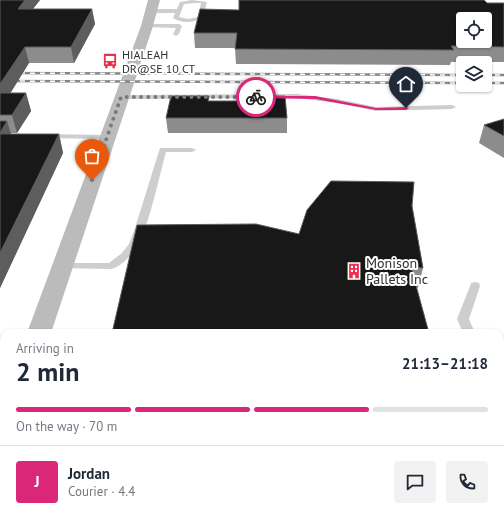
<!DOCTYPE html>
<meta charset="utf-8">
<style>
:root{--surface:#fff;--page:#f2f2f3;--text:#1f2937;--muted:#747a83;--line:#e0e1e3;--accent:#db2777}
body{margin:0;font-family:"PT Sans",sans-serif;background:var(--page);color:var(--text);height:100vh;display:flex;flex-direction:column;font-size:15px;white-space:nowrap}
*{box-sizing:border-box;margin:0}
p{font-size:13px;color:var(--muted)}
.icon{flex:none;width:22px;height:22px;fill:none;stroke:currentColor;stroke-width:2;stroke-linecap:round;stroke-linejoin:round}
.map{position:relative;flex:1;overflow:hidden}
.side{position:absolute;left:0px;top:329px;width:504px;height:196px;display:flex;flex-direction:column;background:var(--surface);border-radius:12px 12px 0 0;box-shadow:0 1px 3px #0004}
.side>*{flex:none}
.fabs{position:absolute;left:456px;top:12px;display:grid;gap:8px}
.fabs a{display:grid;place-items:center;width:36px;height:36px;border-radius:4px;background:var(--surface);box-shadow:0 1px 3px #0004;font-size:20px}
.pin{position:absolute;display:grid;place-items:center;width:34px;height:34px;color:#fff;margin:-41px -17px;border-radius:50% 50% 50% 0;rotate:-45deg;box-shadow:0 0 4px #0007}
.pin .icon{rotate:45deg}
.courier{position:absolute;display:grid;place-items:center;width:40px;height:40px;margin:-20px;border:3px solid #db2777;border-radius:50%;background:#fff;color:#222;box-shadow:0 1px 5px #0007}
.head em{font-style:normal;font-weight:800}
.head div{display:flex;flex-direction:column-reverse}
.head{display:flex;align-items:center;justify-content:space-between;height:68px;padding:0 16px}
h1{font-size:26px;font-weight:800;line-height:30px}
.bar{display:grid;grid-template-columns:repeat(4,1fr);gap:6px 4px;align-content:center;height:48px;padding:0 16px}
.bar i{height:5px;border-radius:3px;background:var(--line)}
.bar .selected{background:var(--accent)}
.bar p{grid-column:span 4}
.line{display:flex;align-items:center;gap:10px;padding:0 16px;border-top:1px solid var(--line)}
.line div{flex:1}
.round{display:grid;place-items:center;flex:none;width:42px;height:42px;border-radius:4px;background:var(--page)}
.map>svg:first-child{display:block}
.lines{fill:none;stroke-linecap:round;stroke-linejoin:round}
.lane{fill:#cecece;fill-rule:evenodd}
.street{fill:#cecece;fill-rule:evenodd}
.secondary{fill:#bbb;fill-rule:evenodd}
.rail-casing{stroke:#868686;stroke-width:2.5}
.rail{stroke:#fff;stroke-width:1.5;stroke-dasharray:5;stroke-linecap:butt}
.wall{fill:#8c8c8c}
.shaded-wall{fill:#5d5d5d}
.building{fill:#181818;stroke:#5d5d5d;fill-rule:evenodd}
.route{fill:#db2777}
.done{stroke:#797979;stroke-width:4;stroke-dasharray:0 7.2}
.labels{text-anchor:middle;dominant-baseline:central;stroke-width:4;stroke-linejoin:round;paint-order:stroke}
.far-poi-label{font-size:12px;fill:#313131;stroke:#fff;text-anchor:start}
.poi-label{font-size:14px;fill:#313131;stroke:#fff;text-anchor:start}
</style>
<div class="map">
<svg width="504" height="525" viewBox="0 0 504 525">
<rect width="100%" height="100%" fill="#fff"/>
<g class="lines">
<g class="lane">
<path d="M192,0L207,2L202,19C193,22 182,24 173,18L175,13H150L147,11L150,9H177L180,2ZM195,3H201L198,17L188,19L179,17L184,4Z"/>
<polygon points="147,24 179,24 182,26 179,34 176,36 173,34 176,28 145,27 145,25"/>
<polygon points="297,94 337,99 376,107 452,105 456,107 452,109 376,111 337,103 297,98 121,99 118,97 121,95"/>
<polygon points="42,134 107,135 111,137 107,139 45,138 42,138"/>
<path d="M160,148H192L196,150L192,152H166C158,181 151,218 138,245C133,254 121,267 111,269L58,268L57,266L62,263H109L122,253L129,244L135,228Z"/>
<polygon points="475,282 479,283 480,286 469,319 475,333 463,333 457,319 470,286 471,283"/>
<polygon points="500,406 504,407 504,428 500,426"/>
</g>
<polygon class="street" points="348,521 380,521 381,525 349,525"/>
<g class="secondary">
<polygon points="148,0 160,0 153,26 51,333 27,333 141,26"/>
<polygon points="4,422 4,459 0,460 0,424"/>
<polygon points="0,464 4,465 4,493 0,492"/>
<rect x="500" y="466" width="4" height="28"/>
</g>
<defs>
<g id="rail">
<polyline points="0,73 463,75"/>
<polyline points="485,75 504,75"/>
<polyline points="0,81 463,83"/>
<polyline points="485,83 504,83"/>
</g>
</defs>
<use href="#rail" class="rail-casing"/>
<use href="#rail" class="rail"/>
</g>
<g class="wall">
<polygon points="0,0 40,0 33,9 92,9 95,24 74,63 29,63 10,93 26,93 31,111 17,133 11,133 11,134 59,134 63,153 0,288"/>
<polygon points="487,3 504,3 504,62 451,62 450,65 236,64 235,48 195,48 194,33 239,10"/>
<polygon points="209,101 287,118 287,133 168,133 166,118"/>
<polygon points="504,119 504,158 479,143 484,125"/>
<polygon points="412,206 423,268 418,288 299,234"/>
</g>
<g class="shaded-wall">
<polygon points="25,0 40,0 21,24 18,9"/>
<polygon points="92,9 95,24 74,63 71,47"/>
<polygon points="25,47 29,63 0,110 0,84"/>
<polygon points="26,93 31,111 17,133 12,115"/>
<polygon points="7,121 13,140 0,138 0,133"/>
<polygon points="59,134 63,153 0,288 0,253"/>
</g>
<g class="building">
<polygon points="0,0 25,0 18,9 92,9 71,47 25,47 0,84"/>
<path d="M239,0H484L487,3H504V47L451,46L454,50L235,49L237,33H194L200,9L239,10ZM463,19H485V41H463Z"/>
<polygon points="0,93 26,93 12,115 0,115"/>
<polygon points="171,96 209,96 208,101 252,101 252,96 285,96 287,118 166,118"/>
<polygon points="504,119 504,136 484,125"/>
<polygon points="0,121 7,121 0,133"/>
<polygon points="0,134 59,134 0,253"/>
<polygon points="331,181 414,182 412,206 423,268 411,267 429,333 112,333 137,225 256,224 299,234 307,210"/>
</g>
<polygon class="route" points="254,96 315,96 376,108 406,107 409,108 406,110 376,110 315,99 256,98"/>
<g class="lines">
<polyline class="done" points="92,180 121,97 256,97"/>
</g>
<defs>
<symbol id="bus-bare" viewBox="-9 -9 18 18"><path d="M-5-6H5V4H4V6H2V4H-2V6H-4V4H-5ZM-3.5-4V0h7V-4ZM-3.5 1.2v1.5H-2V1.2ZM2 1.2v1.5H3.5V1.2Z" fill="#eb3050" stroke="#fff" stroke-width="2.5" paint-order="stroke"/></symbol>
<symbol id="building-bare" viewBox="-9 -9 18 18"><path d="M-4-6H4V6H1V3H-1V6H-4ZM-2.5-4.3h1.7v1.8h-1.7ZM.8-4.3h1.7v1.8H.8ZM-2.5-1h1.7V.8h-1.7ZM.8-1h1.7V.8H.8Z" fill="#eb3050" stroke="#fff" stroke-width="2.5" paint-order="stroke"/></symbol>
</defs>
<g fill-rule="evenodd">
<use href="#bus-bare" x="99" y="50" width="22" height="22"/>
<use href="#building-bare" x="343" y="260" width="22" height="22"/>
</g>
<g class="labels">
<g class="far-poi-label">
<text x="122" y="54">HIALEAH<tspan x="122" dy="14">DR@SE 10 CT</tspan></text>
</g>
<g class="poi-label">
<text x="366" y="263">Monison<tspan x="366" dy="16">Pallets Inc</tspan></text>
</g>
</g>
</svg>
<div class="fabs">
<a><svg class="icon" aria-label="locate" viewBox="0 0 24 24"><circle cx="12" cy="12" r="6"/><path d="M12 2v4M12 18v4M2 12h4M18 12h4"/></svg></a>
<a><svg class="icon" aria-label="layers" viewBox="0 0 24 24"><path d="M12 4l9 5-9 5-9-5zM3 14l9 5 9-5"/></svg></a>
</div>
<div class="pin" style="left:92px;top:180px;background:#ea580c"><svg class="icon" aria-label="bag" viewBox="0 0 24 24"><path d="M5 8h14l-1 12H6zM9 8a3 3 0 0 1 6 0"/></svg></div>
<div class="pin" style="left:406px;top:108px;background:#1f2937"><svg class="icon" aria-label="home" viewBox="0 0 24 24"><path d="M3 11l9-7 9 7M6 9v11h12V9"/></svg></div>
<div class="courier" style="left:256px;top:97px"><svg class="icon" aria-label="bike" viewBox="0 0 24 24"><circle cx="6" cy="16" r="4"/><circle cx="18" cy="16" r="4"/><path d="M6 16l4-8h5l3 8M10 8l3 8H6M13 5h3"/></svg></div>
<section class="side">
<div class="head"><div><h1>2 min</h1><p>Arriving in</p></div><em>21:13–21:18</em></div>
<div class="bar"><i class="selected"></i><i class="selected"></i><i class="selected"></i><i></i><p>On the way · 70 m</p></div>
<div class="line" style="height:72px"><b class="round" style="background:var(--accent);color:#fff">J</b><div><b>Jordan</b><p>Courier · 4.4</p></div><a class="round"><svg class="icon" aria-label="chat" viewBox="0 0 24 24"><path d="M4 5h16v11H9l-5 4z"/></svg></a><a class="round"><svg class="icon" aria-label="phone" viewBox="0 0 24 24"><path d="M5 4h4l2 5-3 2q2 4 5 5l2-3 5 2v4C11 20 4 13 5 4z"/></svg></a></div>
</section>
</div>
